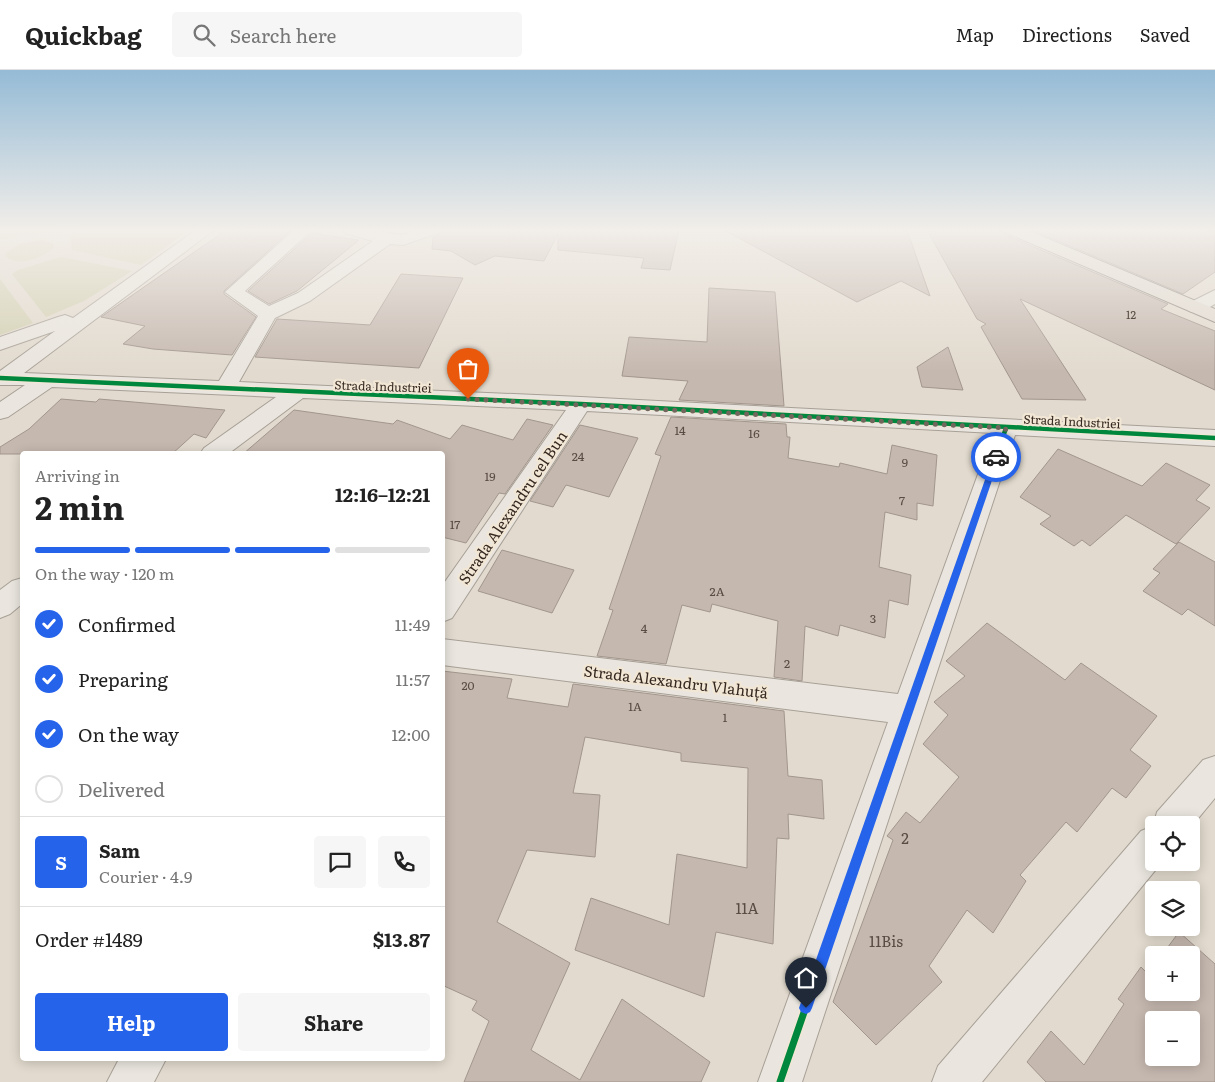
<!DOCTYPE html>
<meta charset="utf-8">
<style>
:root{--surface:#fff;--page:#f6f6f6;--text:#222;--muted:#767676;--line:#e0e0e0;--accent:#2563eb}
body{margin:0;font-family:Literata,serif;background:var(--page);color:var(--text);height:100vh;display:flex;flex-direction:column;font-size:19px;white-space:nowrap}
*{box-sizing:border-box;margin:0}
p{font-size:16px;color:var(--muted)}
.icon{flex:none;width:28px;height:28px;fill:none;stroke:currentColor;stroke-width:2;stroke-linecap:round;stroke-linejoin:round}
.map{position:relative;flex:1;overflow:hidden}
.sheet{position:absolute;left:20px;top:381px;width:425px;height:610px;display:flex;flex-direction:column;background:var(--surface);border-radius:5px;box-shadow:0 2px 12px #0003}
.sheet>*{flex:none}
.tools{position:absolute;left:1145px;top:746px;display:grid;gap:10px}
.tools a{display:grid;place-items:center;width:55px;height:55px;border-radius:5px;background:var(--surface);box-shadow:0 2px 12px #0003;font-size:25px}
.pin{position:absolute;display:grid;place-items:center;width:42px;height:42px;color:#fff;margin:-51px -21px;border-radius:50% 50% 50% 0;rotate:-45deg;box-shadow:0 0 5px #0007}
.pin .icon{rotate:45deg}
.courier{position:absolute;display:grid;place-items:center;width:50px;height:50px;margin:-25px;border:4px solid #2563eb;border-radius:50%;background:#fff;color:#222;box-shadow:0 1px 6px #0007}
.overview em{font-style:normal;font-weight:700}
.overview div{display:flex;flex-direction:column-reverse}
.overview{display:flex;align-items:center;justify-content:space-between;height:85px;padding:0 15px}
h1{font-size:32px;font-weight:700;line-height:38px}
.bar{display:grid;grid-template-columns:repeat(4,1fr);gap:8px 5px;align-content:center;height:60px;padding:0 15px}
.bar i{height:6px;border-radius:4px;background:var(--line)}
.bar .active{background:var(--accent)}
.bar p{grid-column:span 4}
.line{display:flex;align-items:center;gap:12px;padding:0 15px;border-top:1px solid var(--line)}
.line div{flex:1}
.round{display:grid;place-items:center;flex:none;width:52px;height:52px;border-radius:5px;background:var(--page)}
ol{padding:0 15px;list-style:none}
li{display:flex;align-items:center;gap:15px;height:55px}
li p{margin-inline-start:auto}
li .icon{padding:5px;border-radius:50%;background:var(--accent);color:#fff;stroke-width:4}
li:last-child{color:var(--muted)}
li i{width:28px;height:28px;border:2px solid var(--line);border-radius:50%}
.action{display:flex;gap:10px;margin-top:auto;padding:10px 15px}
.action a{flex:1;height:58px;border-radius:5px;background:var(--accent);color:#fff;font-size:20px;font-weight:700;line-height:58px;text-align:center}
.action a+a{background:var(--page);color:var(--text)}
header{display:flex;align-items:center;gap:30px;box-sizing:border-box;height:70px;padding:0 25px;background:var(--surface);border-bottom:1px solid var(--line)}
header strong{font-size:24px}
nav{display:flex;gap:28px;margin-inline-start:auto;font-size:18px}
.search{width:350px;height:45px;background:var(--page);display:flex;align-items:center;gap:12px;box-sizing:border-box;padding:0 18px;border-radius:5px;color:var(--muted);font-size:19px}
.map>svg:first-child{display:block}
.green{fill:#d3d0b2}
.building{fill:#c5b8af;stroke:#a2968d;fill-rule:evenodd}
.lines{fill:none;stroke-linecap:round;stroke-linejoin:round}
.minor-casing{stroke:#a7a097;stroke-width:2}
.major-casing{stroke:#8d857e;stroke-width:2}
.minor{fill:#eae6df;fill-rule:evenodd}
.major{fill:#e2dbd1;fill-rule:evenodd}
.cycleway-far2-casing{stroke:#f2e7d5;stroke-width:7}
.cycleway-far1-casing{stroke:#f2e7d5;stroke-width:9}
.cycleway-casing{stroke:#f2e7d5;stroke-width:10}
.cycleway-far2{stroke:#00873e;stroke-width:4.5}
.cycleway-far1{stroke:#00873e;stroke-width:5.5}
.cycleway{stroke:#00873e;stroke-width:7}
.route{fill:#2563eb}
.done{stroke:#72665d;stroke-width:5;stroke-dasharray:0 9}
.labels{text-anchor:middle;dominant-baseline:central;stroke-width:4.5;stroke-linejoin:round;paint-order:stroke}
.far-number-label{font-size:11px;fill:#594c44}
.far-street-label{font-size:12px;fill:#352820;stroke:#f2e7d5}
.number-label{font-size:12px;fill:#594c44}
.street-label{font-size:15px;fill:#352820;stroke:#f2e7d5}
.near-number-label{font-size:15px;fill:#594c44}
</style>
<header>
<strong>Quickbag</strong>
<div class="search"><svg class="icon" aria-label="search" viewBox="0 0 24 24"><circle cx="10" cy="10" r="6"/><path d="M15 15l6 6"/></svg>Search here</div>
<nav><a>Map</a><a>Directions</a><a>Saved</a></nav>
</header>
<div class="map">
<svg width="1215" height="1012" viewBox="0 0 1215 1012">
<rect width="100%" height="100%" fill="#e2dace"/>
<g class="green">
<polygon points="0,160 60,160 0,169"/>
<polygon points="87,160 189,160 141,195 72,180 70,165"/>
<path d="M42,170L54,174V177C44,188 18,197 6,187V183L20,174Z"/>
<polygon points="61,187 67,188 132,201 84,231 46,247 12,204 18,200"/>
<polygon points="0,209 33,253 0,265"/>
</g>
<g class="building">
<polygon points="226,160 291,160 224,221 224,224 256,247 232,285 153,279 123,274 145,256 101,247"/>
<polygon points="442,160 679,160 670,200 641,198 644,188 558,180 558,164 544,191 495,186 475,195 451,181 432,179 433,167 439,165"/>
<polygon points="724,160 907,160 930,226 901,211 857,232"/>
<polygon points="927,160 1003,160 1006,165 1168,234 1161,239 1215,261 1215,320 1020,229 1086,330 1022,329 981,257 986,254 977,249"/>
<polygon points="1032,160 1215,160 1215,202 1183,224"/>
<polygon points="312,163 359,170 297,221 269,234 248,221"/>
<polygon points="401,204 463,208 419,298 255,287 277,249 370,255"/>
<polygon points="709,218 775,222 784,336 679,330 688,311 622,306 629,267 707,272"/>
<polygon points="948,277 963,320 922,317 917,297"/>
<polygon points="61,329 96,332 99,329 225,340 206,368 194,364 172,384 0,384 0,377 29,359"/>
<polygon points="294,340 393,354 397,350 450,369 462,355 513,370 527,349 553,355 505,424 499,423 466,473 442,467 442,384 243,384"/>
<polygon points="671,347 786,354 787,367 790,367 788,388 839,397 840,393 887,404 892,375 937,385 933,436 917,433 917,450 885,442 879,497 911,505 908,535 889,530 885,568 840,555 838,566 805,556 802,611 774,607 778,551 712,534 710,542 682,535 666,594 597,586 613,540 609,539 661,386 655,384"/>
<polygon points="580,355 638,368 609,427 566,415 553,437 530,431"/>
<polygon points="1058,379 1142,416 1166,393 1210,415 1196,430 1210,438 1176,474 1126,445 1090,476 1082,470 1074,476 1040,454 1051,446 1020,427"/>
<polygon points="1179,472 1215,492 1215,556 1188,539 1182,545 1143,521 1160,503 1153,499"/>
<polygon points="502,480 574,500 552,543 478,521"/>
<polygon points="987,553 1065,610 1081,593 1157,646 1130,680 1151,696 1126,728 1112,718 1077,762 1066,752 1020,805 1026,811 993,863 967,840 929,896 942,912 876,975 833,932 893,770 887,766 906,742 920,753 959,707 923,674 948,645 934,632 965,606 946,591"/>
<polygon points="442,601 512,609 507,628 568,637 573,614 784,641 788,706 822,710 824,749 788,744 789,769 777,768 773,874 716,862 704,927 575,880 591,828 669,855 677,784 747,798 748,698 681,691 681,683 585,667 573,723 600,725 595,787 527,780 497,852 570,893 531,980 580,1010 622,929 710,992 701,1012 464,1012 489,951 472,940 477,931 442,915"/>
<path d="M1179,862L1215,894V1012H1046L1027,992L1051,961L1084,995L1124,934L1118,929L1141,897L1148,904L1154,896V922H1191V885H1162ZM1154,950H1191V988H1154Z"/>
</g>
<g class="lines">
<defs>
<g id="minor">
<polygon points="196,160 214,160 24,303 219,311 258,246 225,222 294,160 312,160 245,221 269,236 298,223 373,171 345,163 343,160 370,160 402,165 417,160 440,160 438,163 403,175 390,174 310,231 275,248 239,312 581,327 1215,360 1215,376 1015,365 802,1012 758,1012 888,652 442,595 442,569 898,624 993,363 587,341 452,548 442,552 442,516 566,340 303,328 228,384 200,384 204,378 276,327 52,317 8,347 0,349 0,332 25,315 0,315 0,301 55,261 0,280 0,267 58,247 65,245 73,248"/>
<path d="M1215,220V234C1206,239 1200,244 1189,241L1187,237L1189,233Z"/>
<polygon points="22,508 22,534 10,544 0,548 0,520 12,511"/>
<polygon points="1215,686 1215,728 1191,757 1191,755 1154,755 1154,792 1162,792 982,1012 932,1012 938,996 1141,761 1153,756 1157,742 1203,690"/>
<polygon points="119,989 166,989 154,1012 107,1012"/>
</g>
<polygon id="major" points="1005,160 1027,160 1215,239 1215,252 1007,163"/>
</defs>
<use href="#minor" class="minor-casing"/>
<use href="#major" class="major-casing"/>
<use href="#minor" class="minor"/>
<use href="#major" class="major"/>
<defs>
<g id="cycleway-far2">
<polyline points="0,308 581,334 1215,368"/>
<polyline points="963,482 1006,358"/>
</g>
<polyline id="cycleway-far1" points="883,714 964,481"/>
<polyline id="cycleway" points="780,1012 883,713"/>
</defs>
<use href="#cycleway-far2" class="cycleway-far2-casing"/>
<use href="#cycleway-far1" class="cycleway-far1-casing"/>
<use href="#cycleway" class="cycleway-casing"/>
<use href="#cycleway-far2" class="cycleway-far2"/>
<use href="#cycleway-far1" class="cycleway-far1"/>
<use href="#cycleway" class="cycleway"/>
</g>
<linearGradient id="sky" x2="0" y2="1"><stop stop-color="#95bbd6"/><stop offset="0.53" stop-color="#f2eee9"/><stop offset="1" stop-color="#f2eee9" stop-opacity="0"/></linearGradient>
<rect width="1215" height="302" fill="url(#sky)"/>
<polygon class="route" points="996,384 1000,387 812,938 810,942 806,944 801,942 799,938 993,387"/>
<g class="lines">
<polyline class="done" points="468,329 1006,358 996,387"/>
</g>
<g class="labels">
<g class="far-number-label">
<text x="1131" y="244">12</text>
</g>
<g class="far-street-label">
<text transform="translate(383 316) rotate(2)">Strada Industriei</text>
<text transform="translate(1072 351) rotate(3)">Strada Industriei</text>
</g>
<g class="number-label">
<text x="680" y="360">14</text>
<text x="754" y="363">16</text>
<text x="578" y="386">24</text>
<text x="905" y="392">9</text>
<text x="490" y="406">19</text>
<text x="902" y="430">7</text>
<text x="455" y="454">17</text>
<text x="717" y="521">2A</text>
<text x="873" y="548">3</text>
<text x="644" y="558">4</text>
<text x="787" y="593">2</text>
<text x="468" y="615">20</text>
<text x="635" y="636">1A</text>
<text x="725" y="647">1</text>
</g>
<g class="street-label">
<text transform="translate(512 437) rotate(-56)">Strada Alexandru cel Bun</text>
<text transform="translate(676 611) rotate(7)">Strada Alexandru Vlahuță</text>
</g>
<g class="near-number-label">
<text x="905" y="767">2</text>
<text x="747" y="837">11A</text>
<text x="886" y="870">11Bis</text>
</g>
</g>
</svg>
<div class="tools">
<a><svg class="icon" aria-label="locate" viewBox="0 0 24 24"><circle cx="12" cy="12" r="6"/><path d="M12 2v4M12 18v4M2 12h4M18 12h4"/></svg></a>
<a><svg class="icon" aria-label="layers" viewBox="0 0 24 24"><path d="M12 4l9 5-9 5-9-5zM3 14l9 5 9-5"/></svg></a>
<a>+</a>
<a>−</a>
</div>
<div class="pin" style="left:468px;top:329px;background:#ea580c"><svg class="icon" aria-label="bag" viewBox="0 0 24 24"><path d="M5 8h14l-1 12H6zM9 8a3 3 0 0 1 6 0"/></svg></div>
<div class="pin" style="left:806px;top:938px;background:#1f2937"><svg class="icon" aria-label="home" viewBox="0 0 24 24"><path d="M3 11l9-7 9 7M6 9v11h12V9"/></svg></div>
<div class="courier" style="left:996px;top:387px"><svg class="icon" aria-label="car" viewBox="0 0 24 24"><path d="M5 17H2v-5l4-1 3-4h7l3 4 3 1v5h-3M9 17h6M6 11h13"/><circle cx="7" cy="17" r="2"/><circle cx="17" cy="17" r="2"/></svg></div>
<section class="sheet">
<div class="overview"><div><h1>2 min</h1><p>Arriving in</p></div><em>12:16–12:21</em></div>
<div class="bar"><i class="active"></i><i class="active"></i><i class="active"></i><i></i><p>On the way · 120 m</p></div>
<ol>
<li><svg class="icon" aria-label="check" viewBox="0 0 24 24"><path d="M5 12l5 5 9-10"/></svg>Confirmed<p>11:49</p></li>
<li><svg class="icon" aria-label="check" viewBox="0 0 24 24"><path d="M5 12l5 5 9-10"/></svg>Preparing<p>11:57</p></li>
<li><svg class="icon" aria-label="check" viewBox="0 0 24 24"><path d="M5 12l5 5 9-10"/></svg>On the way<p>12:00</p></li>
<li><i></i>Delivered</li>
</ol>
<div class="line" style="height:90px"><b class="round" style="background:var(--accent);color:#fff">S</b><div><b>Sam</b><p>Courier · 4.9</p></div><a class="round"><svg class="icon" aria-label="chat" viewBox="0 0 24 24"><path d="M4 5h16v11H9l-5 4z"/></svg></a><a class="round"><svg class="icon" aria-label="phone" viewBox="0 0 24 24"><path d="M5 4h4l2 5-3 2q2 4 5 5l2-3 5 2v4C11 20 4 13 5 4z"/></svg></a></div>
<div class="line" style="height:65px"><div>Order #1489</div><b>$13.87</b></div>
<div class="action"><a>Help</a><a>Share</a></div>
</section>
</div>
